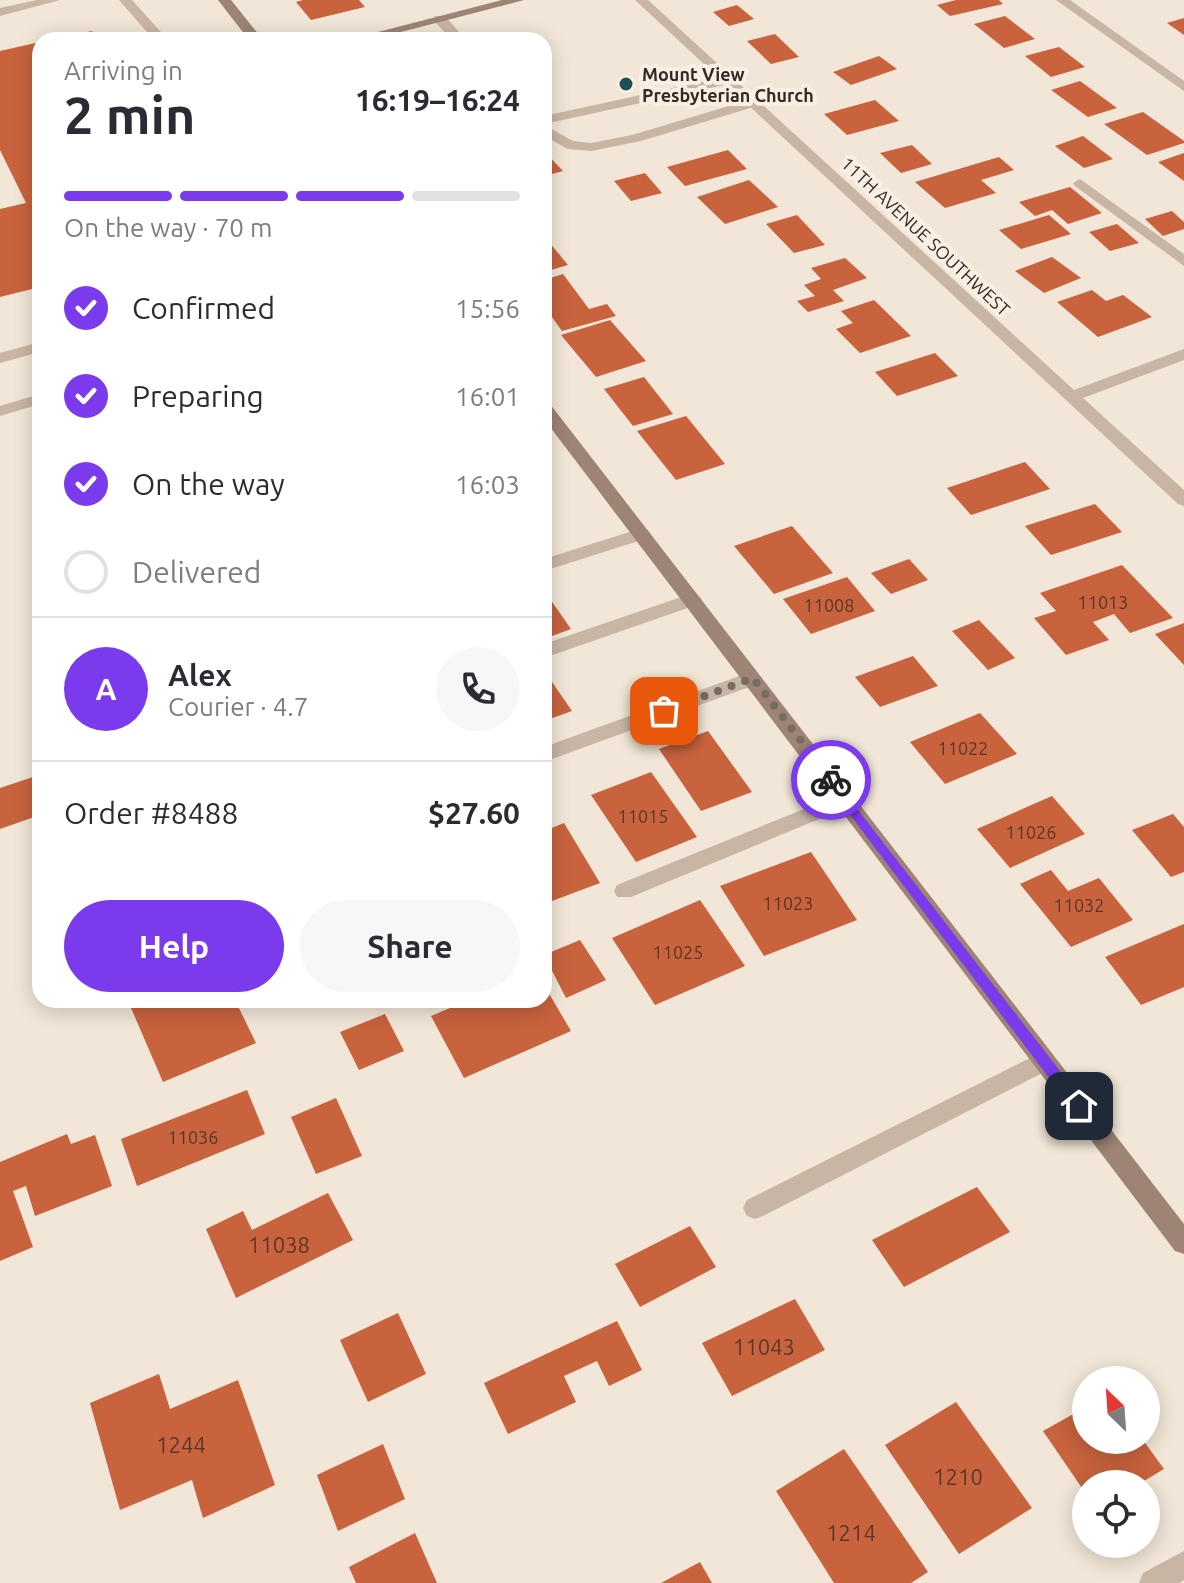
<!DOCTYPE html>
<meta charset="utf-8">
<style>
:root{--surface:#fff;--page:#f7f7f7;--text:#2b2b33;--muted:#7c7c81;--line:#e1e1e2;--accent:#7c3aed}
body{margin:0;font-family:Ubuntu,sans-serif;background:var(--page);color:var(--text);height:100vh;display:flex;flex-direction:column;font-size:30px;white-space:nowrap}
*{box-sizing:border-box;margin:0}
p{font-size:26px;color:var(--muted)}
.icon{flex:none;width:44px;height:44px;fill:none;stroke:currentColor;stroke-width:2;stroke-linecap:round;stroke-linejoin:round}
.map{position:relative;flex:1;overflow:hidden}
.drawer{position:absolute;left:32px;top:32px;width:520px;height:976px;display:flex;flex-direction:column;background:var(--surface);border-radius:24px;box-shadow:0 4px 20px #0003}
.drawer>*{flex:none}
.needle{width:52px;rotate:335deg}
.controls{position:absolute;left:1072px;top:1366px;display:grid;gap:16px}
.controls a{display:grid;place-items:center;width:88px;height:88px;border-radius:50%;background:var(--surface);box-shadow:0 4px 20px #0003;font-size:40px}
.pin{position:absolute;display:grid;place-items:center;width:68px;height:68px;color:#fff;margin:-34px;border-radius:16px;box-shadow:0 4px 12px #0006}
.courier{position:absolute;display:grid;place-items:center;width:80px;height:80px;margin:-40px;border:6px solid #7c3aed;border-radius:50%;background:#fff;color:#222;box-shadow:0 2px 10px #0007}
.summary em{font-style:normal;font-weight:600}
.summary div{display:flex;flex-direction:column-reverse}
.summary{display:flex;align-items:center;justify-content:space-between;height:136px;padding:0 32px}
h1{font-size:52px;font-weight:600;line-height:60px}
.bar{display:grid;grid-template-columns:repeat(4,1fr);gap:12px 8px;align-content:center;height:96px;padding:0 32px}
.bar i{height:10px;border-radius:6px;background:var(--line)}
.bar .on{background:var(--accent)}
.bar p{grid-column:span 4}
.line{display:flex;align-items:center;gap:20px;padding:0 32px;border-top:2px solid var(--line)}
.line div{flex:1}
.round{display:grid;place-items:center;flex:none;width:84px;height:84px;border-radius:42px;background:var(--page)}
ol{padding:0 32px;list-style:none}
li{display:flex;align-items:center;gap:24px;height:88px}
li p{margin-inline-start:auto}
li .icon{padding:8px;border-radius:50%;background:var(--accent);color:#fff;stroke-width:4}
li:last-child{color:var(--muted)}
li i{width:44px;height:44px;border:4px solid var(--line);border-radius:50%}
.button{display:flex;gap:16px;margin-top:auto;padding:16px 32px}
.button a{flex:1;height:92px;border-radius:48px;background:var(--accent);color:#fff;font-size:32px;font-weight:600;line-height:92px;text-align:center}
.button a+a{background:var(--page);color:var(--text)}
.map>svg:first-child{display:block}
.building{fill:#c8633e}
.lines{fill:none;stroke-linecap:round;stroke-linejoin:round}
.lane{fill:#c9b5a3;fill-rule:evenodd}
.street{fill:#c9b5a3;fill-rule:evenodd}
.secondary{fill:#9d8475;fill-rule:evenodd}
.route{fill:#7c3aed}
.done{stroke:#766c63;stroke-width:8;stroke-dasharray:0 14.4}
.poi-dot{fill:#1b5156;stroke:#f9f0e3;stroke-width:3}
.labels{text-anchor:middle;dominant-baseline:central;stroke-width:8;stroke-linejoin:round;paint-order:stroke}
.far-poi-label{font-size:18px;font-weight:bold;fill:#342a25;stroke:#f9f0e3;text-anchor:start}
.far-street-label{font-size:18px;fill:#342a25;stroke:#f9f0e3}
.number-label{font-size:18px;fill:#59382b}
.near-number-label{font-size:22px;fill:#59382b}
</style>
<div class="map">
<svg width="1184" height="1583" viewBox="0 0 1184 1583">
<rect width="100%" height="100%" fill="#f1e6d7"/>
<g class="building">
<polygon points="303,0 359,0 365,7 311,20 296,2"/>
<polygon points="956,0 999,0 1003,4 950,16 937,5"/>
<polygon points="737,5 754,19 729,26 713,12"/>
<polygon points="1005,16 1035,39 1004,48 974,24"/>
<polygon points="1184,18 1184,35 1167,23"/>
<polygon points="92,31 97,40 56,40 56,39"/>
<polygon points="775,34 799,57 771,64 747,41"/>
<polygon points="40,42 40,287 0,297 0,209 26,203 0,150 0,51"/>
<polygon points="1059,47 1085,67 1051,77 1025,56"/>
<polygon points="879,56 897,69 851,85 833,72"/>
<polygon points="1080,81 1117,108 1088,117 1051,90"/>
<polygon points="875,100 899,121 847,135 824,114"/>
<polygon points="1143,112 1184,141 1184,143 1147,155 1104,124"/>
<polygon points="1083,136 1113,159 1084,168 1055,146"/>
<polygon points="912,145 932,164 901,173 880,153"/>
<polygon points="728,150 747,169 685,186 667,167"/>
<polygon points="544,151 563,171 544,176"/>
<polygon points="1184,153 1184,181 1158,162"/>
<polygon points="999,157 1014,170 981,180 996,193 945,208 915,182"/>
<polygon points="645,173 662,193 631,201 614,181"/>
<polygon points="749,180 778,207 725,224 697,197"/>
<polygon points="1070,187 1102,213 1068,224 1052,210 1035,216 1019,202"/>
<polygon points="1172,211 1184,222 1184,229 1163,236 1145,219"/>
<polygon points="797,215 825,245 794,253 766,224"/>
<polygon points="1049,215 1071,234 1021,249 999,230"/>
<polygon points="1117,224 1139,243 1110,251 1089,232"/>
<polygon points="544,236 568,265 544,272"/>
<polygon points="1052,257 1081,278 1044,293 1015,271"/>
<polygon points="845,258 867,278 833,290 844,301 808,312 797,301 815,296 804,285 821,279 811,268"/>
<polygon points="563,274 589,309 607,304 616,316 562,331 544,306 544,280"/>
<polygon points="1092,290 1106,301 1123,295 1152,317 1098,337 1057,302"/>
<polygon points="874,300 911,336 860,353 836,329 853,323 841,311"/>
<polygon points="610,320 646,361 596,377 561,335"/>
<polygon points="935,353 958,376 897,396 875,372"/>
<polygon points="644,377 673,414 633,426 604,389"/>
<polygon points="686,416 725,464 676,480 637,431"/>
<polygon points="1025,462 1050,489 971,515 947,488"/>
<polygon points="1095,504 1122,532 1051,555 1025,526"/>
<polygon points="792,526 833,573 774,594 734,546"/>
<polygon points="909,559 928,580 891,594 871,573"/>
<polygon points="1122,565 1173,618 1130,633 1114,614 1093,622 1109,640 1066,655 1034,618 1056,611 1040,593"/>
<polygon points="847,577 875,611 811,634 783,599"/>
<polygon points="548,596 571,629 544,639 544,598"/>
<polygon points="979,620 1015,658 988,670 952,631"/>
<polygon points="1184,623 1184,665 1155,634"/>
<polygon points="913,656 938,686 880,707 855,677"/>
<polygon points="550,679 572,711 544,721 544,681"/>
<polygon points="980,713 1017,754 945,784 910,742"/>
<polygon points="708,731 752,792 701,811 659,749"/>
<polygon points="651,772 697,837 636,862 591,795"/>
<polygon points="33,777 40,797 40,815 0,829 0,788"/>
<polygon points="1052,796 1085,834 1010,868 977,829"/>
<polygon points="1173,814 1184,827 1184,872 1171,877 1132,830"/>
<polygon points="544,821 549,829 564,823 600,883 544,904"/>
<polygon points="811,852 857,920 764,956 720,886"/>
<polygon points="1051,870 1068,891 1099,878 1133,920 1071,947 1020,884"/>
<polygon points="700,900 745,966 655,1005 612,938"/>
<polygon points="1184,924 1184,987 1141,1005 1105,957"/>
<polygon points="580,940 606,980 566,998 544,955"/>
<polygon points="544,985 571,1031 464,1078 431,1016 469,1000 544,1000"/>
<polygon points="149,1000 235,1000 256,1043 163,1082 131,1008"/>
<polygon points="385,1014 404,1051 359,1070 340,1032"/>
<polygon points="247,1090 265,1134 137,1186 121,1139"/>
<polygon points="336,1098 362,1156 316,1174 291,1117"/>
<polygon points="67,1134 71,1144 95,1135 112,1186 35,1216 26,1186 13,1191 33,1247 0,1261 0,1162"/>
<polygon points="977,1187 1010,1232 904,1287 872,1240"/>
<polygon points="328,1193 353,1240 236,1298 206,1229 243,1211 252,1230"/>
<polygon points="690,1226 716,1267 640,1307 615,1264"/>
<polygon points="795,1299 825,1350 732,1396 702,1343"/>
<polygon points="398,1313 426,1374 368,1402 340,1340"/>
<polygon points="617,1321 642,1370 609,1386 597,1361 564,1376 576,1402 508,1434 484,1383"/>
<polygon points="159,1374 170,1409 238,1380 275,1485 203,1518 192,1480 120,1510 90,1403"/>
<polygon points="956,1402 1032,1508 959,1554 885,1445"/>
<polygon points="1086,1407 1086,1440 1143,1440 1164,1469 1139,1484 1086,1484 1086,1494 1043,1431"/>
<polygon points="383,1444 405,1499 338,1531 317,1475"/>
<polygon points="844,1449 928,1572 911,1583 834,1583 776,1491"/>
<polygon points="415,1533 437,1583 356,1583 349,1567"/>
<polygon points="700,1562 712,1583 661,1583"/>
</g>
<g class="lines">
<g class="lane">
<polygon points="37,0 60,0 0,16 0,8"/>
<polygon points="119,0 132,0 168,40 154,40"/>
<polygon points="435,16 445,16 466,40 452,40 435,22"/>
<polygon points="728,76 735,80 733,83 544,124 544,116"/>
<polygon points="752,99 757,100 757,106 641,141 591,151 568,149 544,136 544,125 573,141 591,143 632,135"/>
<polygon points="1080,179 1184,254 1184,266 1075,186 1073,183"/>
<polygon points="40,342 40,352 0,363 0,353"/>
<polygon points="40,394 40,404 0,416 0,406"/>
<polygon points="642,528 648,530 651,534 648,538 544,571 544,559"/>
<polygon points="693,593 702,599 699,604 544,658 544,644"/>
<polygon points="846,792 853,795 856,800 853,805 631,897 617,897 614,891 617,885"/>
<polygon points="1044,1051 1052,1054 1055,1061 1052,1068 763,1216 755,1219 747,1216 743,1208 747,1200"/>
</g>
<g class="street">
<polygon points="635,0 648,0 1074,390 1184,349 1184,360 1083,398 1184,490 1184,506 1178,504"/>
<polygon points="1056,0 1070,0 1184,81 1184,91"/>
<polygon points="753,671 762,678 760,683 544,762 544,747"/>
<polygon points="1184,1551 1184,1580 1179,1583 1139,1583 1143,1573"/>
</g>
<g class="secondary">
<polygon points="218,0 231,0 263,40 249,40"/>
<polygon points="502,0 524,0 370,40 347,40"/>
<polygon points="544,403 550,404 1184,1224 1184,1254 1175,1251 544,419"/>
</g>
</g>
<polygon class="route" points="831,775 1084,1102 1084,1111 1074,1111 826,783 824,780"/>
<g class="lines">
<polyline class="done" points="664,711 753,678 831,780"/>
</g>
<circle class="poi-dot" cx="626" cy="84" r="8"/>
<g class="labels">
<g class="far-poi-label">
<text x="642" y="74">Mount View<tspan x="642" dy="21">Presbyterian Church</tspan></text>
</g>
<g class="far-street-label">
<text transform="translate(926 236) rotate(43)">11TH AVENUE SOUTHWEST</text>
</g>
<g class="number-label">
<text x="1103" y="602">11013</text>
<text x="829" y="605">11008</text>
<text x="963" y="748">11022</text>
<text x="643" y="816">11015</text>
<text x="1031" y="832">11026</text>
<text x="788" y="903">11023</text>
<text x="1079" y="905">11032</text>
<text x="678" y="952">11025</text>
<text x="193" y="1137">11036</text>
</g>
<g class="near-number-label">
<text x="279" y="1244">11038</text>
<text x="764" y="1346">11043</text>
<text x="181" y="1444">1244</text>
<text x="958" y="1476">1210</text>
<text x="851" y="1532">1214</text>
</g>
</g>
</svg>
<div class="controls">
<a><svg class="needle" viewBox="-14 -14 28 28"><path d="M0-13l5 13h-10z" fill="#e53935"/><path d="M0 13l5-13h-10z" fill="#7c7c81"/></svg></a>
<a><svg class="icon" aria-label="locate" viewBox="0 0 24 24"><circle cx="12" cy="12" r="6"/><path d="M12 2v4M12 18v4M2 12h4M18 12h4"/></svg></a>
</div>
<div class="pin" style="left:664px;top:711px;background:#ea580c"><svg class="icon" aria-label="bag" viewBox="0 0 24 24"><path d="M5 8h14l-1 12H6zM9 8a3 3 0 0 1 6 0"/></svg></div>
<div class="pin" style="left:1079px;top:1106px;background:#1f2937"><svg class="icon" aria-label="home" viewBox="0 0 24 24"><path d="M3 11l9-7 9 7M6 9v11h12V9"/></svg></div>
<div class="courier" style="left:831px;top:780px"><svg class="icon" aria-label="bike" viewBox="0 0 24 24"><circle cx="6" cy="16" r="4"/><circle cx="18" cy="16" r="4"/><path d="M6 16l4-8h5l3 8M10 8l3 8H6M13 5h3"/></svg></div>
<section class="drawer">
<div class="summary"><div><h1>2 min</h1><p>Arriving in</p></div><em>16:19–16:24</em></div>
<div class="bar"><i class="on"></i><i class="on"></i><i class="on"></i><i></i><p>On the way · 70 m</p></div>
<ol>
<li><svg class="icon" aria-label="check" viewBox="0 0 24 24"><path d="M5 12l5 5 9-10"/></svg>Confirmed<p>15:56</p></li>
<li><svg class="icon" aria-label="check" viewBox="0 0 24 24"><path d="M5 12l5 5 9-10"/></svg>Preparing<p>16:01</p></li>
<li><svg class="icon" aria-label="check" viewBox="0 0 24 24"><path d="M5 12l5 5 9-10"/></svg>On the way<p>16:03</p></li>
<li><i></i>Delivered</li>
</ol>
<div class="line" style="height:144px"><b class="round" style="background:var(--accent);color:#fff">A</b><div><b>Alex</b><p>Courier · 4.7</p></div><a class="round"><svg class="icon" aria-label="phone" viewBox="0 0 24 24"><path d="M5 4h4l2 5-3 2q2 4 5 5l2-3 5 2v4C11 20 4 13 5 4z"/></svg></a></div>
<div class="line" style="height:104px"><div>Order #8488</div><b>$27.60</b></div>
<div class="button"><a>Help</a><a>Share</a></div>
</section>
</div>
